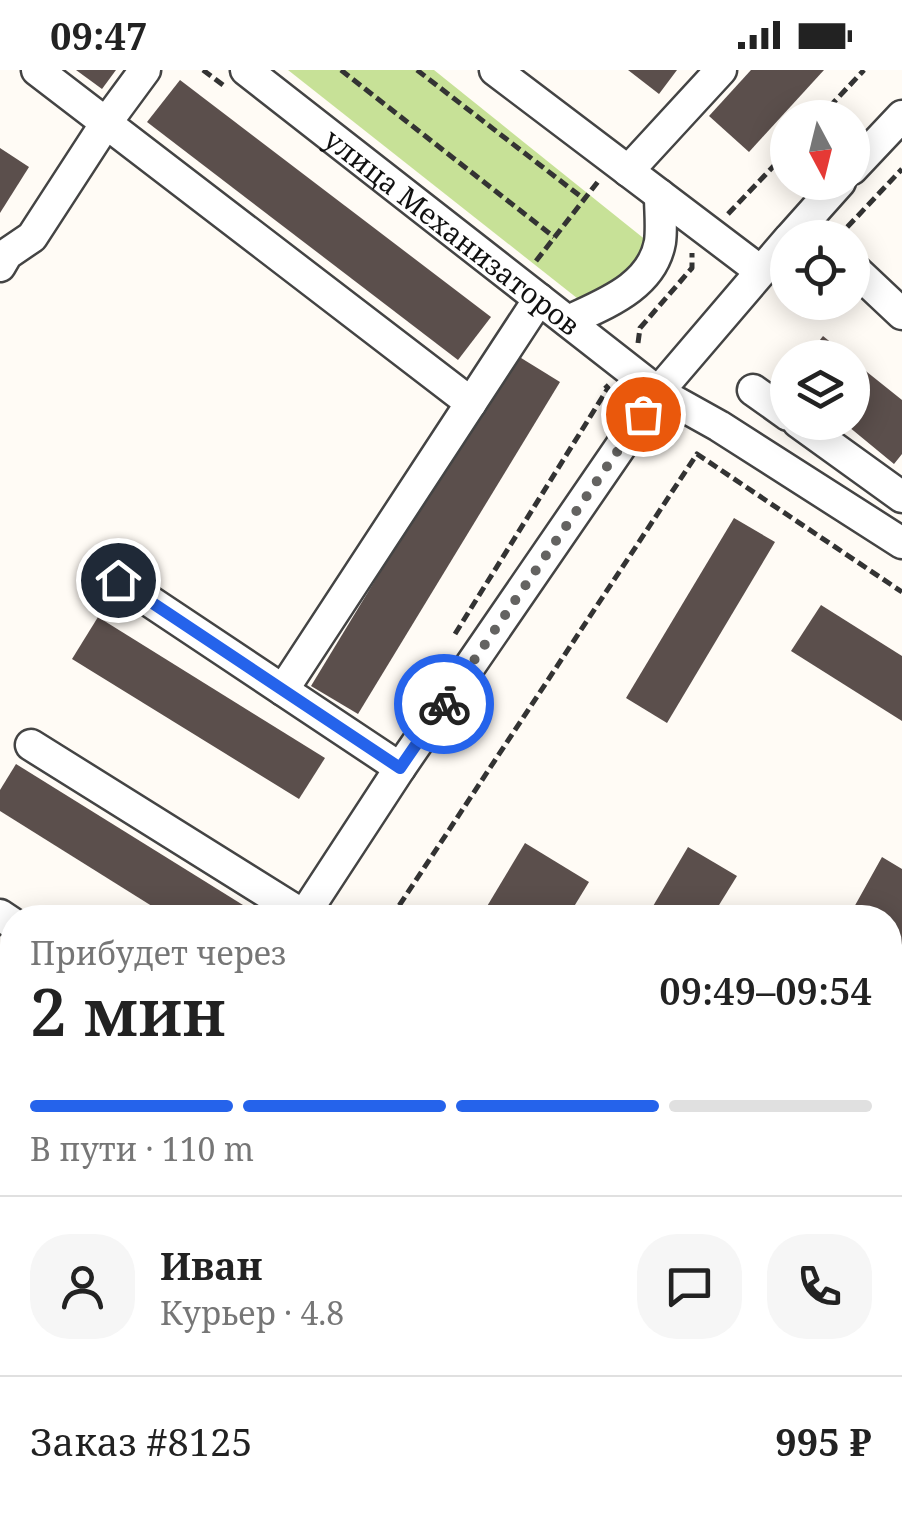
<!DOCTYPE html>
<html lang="ru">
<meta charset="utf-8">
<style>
:root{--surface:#fff;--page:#f6f6f6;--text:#222;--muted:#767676;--line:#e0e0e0;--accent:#2563eb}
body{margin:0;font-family:"Noto Serif",serif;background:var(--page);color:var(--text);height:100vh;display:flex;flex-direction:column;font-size:38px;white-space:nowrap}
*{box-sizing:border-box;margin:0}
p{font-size:32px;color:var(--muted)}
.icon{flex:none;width:55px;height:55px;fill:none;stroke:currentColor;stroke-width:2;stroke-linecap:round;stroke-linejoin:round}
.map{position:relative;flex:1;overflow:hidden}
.drawer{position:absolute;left:0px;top:835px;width:902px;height:620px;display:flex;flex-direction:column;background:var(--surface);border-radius:40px 40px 0 0;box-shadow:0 5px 25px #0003}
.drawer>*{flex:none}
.needle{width:65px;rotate:173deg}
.buttons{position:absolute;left:770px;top:30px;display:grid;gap:20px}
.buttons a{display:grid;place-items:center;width:100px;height:100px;border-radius:50%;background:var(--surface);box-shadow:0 5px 25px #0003;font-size:50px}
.pin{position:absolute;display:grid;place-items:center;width:85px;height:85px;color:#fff;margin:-42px;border:5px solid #fff;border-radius:50%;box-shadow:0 2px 10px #0007}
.courier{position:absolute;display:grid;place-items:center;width:100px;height:100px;margin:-50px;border:8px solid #2563eb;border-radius:50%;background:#fff;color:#222;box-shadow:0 2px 12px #0007}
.head em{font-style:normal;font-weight:600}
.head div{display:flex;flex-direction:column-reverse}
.head{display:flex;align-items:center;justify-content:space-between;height:170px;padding:0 30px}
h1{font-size:65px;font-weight:600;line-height:75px}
.bar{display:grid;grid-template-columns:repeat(4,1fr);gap:15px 10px;align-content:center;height:120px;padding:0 30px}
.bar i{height:12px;border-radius:8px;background:var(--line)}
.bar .active{background:var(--accent)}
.bar p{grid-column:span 4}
.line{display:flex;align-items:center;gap:25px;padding:0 30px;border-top:2px solid var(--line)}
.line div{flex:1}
.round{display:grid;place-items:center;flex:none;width:105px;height:105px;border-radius:40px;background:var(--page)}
.status{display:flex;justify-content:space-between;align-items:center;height:70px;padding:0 50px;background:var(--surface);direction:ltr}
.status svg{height:28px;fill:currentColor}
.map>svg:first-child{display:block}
.forest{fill:#c7e197}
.pitch{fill:#eff5cc}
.building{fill:#5b4f4c}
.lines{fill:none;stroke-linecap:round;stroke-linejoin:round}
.minor-casing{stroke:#444;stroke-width:35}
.path{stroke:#333;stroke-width:5;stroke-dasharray:10 5;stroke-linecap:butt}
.minor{stroke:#fff;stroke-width:30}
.done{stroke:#646361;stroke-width:10;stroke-dasharray:0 18}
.route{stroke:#2563eb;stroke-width:12}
.labels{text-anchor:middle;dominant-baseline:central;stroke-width:10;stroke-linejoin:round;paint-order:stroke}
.street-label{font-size:28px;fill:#111;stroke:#fff}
</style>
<div class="status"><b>09:47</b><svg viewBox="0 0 49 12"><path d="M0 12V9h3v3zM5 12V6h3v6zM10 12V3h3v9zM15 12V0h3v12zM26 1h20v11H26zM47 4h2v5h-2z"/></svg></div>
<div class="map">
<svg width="902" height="1455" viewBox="0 0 902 1455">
<rect width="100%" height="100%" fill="#fffbf5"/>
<polygon class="forest" points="288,0 434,0 657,179 601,247"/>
<polygon class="pitch" points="890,1023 902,1030 902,1098 890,1117"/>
<g class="building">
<polygon points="76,0 116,0 102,19"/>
<polygon points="628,0 677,0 659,24"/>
<polygon points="751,0 824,0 749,82 709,46"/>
<polygon points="180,10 491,247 458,290 147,52"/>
<polygon points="0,78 29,97 0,143"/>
<polygon points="823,266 850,288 806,288"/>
<polygon points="513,283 560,312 358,644 311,616"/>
<polygon points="852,290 902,330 902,384 894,394 843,352 852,352"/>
<polygon points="734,448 775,472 667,653 626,628"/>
<polygon points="821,535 902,586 902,651 791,581"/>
<polygon points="98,547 325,688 299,729 72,589"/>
<polygon points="16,694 243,835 236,848 171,848 0,741 0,720"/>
<polygon points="525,773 589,812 567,848 480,848"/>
<polygon points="688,777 737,806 711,848 646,848"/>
<polygon points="882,787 902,799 902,896 890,889 890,848 848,848"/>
<polygon points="0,884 12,892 12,949 0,942"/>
<polygon points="0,1114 12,1121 12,1182 0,1175"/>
<polygon points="311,1442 439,1442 459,1455 333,1455"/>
<polygon points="700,1442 774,1442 766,1455 693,1455"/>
</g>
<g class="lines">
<defs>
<g id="minor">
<polyline points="37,0 471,333"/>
<path id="s1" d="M246,0L658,322L719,356L902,473"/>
<polyline points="495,0 759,200"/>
<polyline points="852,99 902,46"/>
<polyline points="628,101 721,0"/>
<polyline points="790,168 840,112"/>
<polyline points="0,196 7,184 32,167 106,53 145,0"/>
<polyline points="852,197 902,244"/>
<path d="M568,251C604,234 652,217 660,172C662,157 660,140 660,125"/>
<polyline points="753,320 788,345"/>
<polyline points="798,352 902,427"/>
<polyline points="118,510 400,698"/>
<polyline points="283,620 539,229"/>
<polyline points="31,675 303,845"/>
<polyline points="0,845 12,853"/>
<polyline points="302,848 400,698 658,322 788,170"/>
<polyline points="0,1086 12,1093"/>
<polyline points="0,1196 12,1204"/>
<polyline points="890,1253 902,1260"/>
<polyline points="0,1340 12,1319"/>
<polyline points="890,1363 902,1345"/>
<polyline points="140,1442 161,1455"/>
<polyline points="836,1446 852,1455"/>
</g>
</defs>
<use href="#minor" class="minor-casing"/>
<g class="path">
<polyline points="203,0 223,15"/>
<polyline points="341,0 554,167"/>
<polyline points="417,0 584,129"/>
<polyline points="819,48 864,0"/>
<polyline points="728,144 788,81"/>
<polyline points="837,168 902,99"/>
<polyline points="536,191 600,109"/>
<polyline points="638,273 640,258 692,198 692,183"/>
<polyline points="455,564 608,318 605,315"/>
<polyline points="391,848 697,384 902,522"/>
<polyline points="88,1455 95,1442"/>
</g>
<use href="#minor" class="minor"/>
</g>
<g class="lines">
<polyline class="done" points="444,634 643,344"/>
<polyline class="route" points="118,510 400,698 444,634"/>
</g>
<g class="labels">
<g class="street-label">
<text stroke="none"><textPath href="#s1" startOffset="262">улица Механизаторов</textPath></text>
</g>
</g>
</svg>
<div class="buttons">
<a><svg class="needle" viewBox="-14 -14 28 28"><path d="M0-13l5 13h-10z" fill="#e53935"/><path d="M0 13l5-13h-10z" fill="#767676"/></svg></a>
<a><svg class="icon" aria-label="locate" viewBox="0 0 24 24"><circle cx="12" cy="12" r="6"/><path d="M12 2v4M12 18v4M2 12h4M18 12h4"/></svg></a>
<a><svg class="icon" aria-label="layers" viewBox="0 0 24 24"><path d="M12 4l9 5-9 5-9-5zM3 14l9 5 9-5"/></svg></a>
</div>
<div class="pin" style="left:643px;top:344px;background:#ea580c"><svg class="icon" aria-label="bag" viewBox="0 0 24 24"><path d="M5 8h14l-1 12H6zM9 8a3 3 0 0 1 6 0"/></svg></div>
<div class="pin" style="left:118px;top:510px;background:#1f2937"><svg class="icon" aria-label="home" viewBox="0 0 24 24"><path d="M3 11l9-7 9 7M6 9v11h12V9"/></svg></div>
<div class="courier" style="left:444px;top:634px"><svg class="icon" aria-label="bike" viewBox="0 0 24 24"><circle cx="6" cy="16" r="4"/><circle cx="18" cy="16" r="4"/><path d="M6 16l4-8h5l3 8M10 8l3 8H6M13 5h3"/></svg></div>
<section class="drawer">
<div class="head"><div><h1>2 мин</h1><p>Прибудет через</p></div><em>09:49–09:54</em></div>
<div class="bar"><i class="active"></i><i class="active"></i><i class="active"></i><i></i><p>В пути · 110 m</p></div>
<div class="line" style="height:180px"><a class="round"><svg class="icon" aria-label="person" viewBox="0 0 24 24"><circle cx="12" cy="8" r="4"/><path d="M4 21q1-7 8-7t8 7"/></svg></a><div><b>Иван</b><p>Курьер · 4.8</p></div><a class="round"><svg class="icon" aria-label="chat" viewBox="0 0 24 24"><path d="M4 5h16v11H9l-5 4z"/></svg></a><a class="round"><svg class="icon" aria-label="phone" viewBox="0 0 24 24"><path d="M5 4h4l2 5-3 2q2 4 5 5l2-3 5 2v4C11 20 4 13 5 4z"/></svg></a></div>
<div class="line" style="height:130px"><div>Заказ #8125</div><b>995 ₽</b></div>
</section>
</div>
